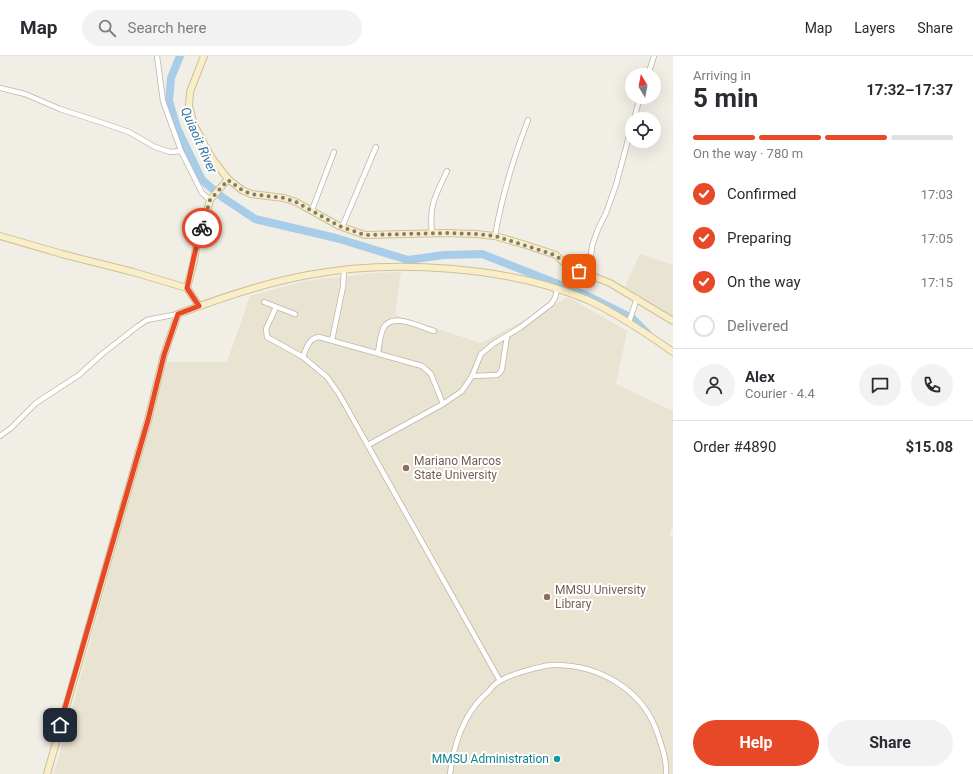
<!DOCTYPE html>
<meta charset="utf-8">
<style>
:root{--surface:#fff;--page:#f2f2f3;--text:#2b2b33;--muted:#7c7c81;--line:#e1e1e2;--accent:#e64828}
body{margin:0;font-family:Roboto,sans-serif;background:var(--page);color:var(--text);height:100vh;display:flex;flex-direction:column;font-size:15px;white-space:nowrap}
*{box-sizing:border-box;margin:0}
p{font-size:13px;color:var(--muted)}
.icon{flex:none;width:22px;height:22px;fill:none;stroke:currentColor;stroke-width:2;stroke-linecap:round;stroke-linejoin:round}
.map{position:relative;flex:1;overflow:hidden}
.panel{display:flex;flex-direction:column;background:var(--surface);width:300px}
.panel>*{flex:none}
.needle{width:26px;rotate:350deg}
.tools{position:absolute;left:625px;top:12px;display:grid;gap:8px}
.tools a{display:grid;place-items:center;width:36px;height:36px;border-radius:50%;background:var(--surface);box-shadow:0 4px 16px #0002;font-size:20px}
.pin{position:absolute;display:grid;place-items:center;width:34px;height:34px;color:#fff;margin:-17px;border-radius:8px;box-shadow:0 2px 6px #0006}
.courier{position:absolute;display:grid;place-items:center;width:40px;height:40px;margin:-20px;border:3px solid #e64828;border-radius:50%;background:#fff;color:#222;box-shadow:0 1px 5px #0007}
.headline em{font-style:normal;font-weight:700}
.headline div{display:flex;flex-direction:column-reverse}
.headline{display:flex;align-items:center;justify-content:space-between;height:68px;padding:0 20px}
h1{font-size:26px;font-weight:700;line-height:30px}
.bar{display:grid;grid-template-columns:repeat(4,1fr);gap:6px 4px;align-content:center;height:48px;padding:0 20px}
.bar i{height:5px;border-radius:3px;background:var(--line)}
.bar .selected{background:var(--accent)}
.bar p{grid-column:span 4}
.line{display:flex;align-items:center;gap:10px;padding:0 20px;border-top:1px solid var(--line)}
.line div{flex:1}
.round{display:grid;place-items:center;flex:none;width:42px;height:42px;border-radius:21px;background:var(--page)}
ol{padding:0 20px;list-style:none}
li{display:flex;align-items:center;gap:12px;height:44px}
li p{margin-inline-start:auto}
li .icon{padding:4px;border-radius:50%;background:var(--accent);color:#fff;stroke-width:4}
li:last-child{color:var(--muted)}
li i{width:22px;height:22px;border:2px solid var(--line);border-radius:50%}
.cta{display:flex;gap:8px;margin-top:auto;padding:8px 20px}
.cta a{flex:1;height:46px;border-radius:24px;background:var(--accent);color:#fff;font-size:16px;font-weight:700;line-height:46px;text-align:center}
.cta a+a{background:var(--page);color:var(--text)}
header{display:flex;align-items:center;gap:24px;box-sizing:border-box;height:56px;padding:0 20px;background:var(--surface);border-bottom:1px solid var(--line)}
header strong{font-size:19px}
nav{display:flex;gap:22px;margin-inline-start:auto;font-size:14px}
.search{width:280px;height:36px;background:var(--page);display:flex;align-items:center;gap:10px;box-sizing:border-box;padding:0 14px;border-radius:22px;color:var(--muted);font-size:15px}
main{display:flex;flex:1;min-height:0}
.map>svg:first-child{display:block}
.education{fill:#e9e3d1}
.lines{fill:none;stroke-linecap:round;stroke-linejoin:round}
.river{stroke:#a7cde9;stroke-width:8}
.street-casing{stroke:#bcb6a9;stroke-width:6}
.secondary-casing{stroke:#cdc199;stroke-width:8}
.street{stroke:#fff;stroke-width:4.5}
.secondary{stroke:#f9eec8;stroke-width:6}
.done{stroke:#807c74;stroke-width:4;stroke-dasharray:0 7.2}
.route{stroke:#e64828;stroke-width:5}
.education-dot{fill:#8d6e63;stroke:#fff;stroke-width:1.5}
.culture-dot{fill:#0f9aa8;stroke:#fff;stroke-width:1.5}
.labels{text-anchor:middle;dominant-baseline:central;stroke-width:4;stroke-linejoin:round;paint-order:stroke}
.education-label{font-size:12px;fill:#785e54;stroke:#fff;text-anchor:start}
.culture-label{font-size:12px;fill:#0d838f;stroke:#fff;text-anchor:end}
.water-label{font-size:13px;font-style:italic;fill:#3975a5;stroke:#fff}
</style>
<header>
<strong>Map</strong>
<div class="search"><svg class="icon" aria-label="search" viewBox="0 0 24 24"><circle cx="10" cy="10" r="6"/><path d="M15 15l6 6"/></svg>Search here</div>
<nav><a>Map</a><a>Layers</a><a>Share</a></nav>
</header>
<main>
<div class="map">
<svg width="673" height="718" viewBox="0 0 673 718">
<rect width="100%" height="100%" fill="#f1eee6"/>
<g class="education">
<polygon points="640,198 673,209 673,262 625,231"/>
<polygon points="401,216 395,259 481,287 568,241 627,275 616,328 673,355 673,469 669,479 673,480 673,718 54,718 167,306 227,306 250,240 305,225 372,217"/>
</g>
<g class="lines">
<polyline class="river" points="180,0 171,22 169,45 177,72 202,124 222,141 255,163 336,182 408,204 444,199 482,198 586,239 632,262 648,278"/>
<defs>
<g id="street">
<polyline points="157,0 163,45 181,95 202,137 210,144"/>
<polyline points="648,19 654,0"/>
<polyline points="0,32 25,38 60,53 103,67 129,76 155,91 170,96 181,95"/>
<polyline points="634,63 640,41"/>
<polyline points="312,154 334,96"/>
<polyline points="342,171 376,91"/>
<path d="M432,177C429,148 435,141 447,115"/>
<path d="M495,180C502,139 513,103 528,64"/>
<polyline points="589,219 592,190 598,173 606,157 616,129 632,69"/>
<polyline points="264,246 295,258"/>
<polyline points="276,251 266,273 267,281 303,301 327,321 339,338 500,625"/>
<polyline points="629,266 637,242"/>
<polyline points="332,284 343,231 344,214"/>
<path d="M378,297C379,290 380,280 383,273C391,255 420,271 434,275"/>
<path d="M303,301C306,292 309,282 319,281L422,310L431,318L443,348"/>
<polyline points="472,320 497,319 500,317 502,313 507,280"/>
<polyline points="0,380 11,372 36,347 79,319 102,298 138,270 147,264 178,258"/>
<polyline points="368,389 443,348 462,335 472,320 481,298 493,288 521,271 551,248 555,242 557,233"/>
<path d="M450,718C454,686 464,656 489,635C492,631 496,627 500,625C509,619 521,616 532,613C538,612 546,609 552,609C599,608 644,634 658,679C662,691 667,705 666,718"/>
</g>
<g id="secondary">
<polyline points="204,0 190,36 189,50 194,69 211,101 228,123 242,134 251,138 284,142 296,146 339,170 365,179 446,177 476,178 495,180 526,189 556,199 562,205 579,215 610,227 673,265"/>
<polyline points="0,180 62,198 133,216 187,232 199,250"/>
<polyline points="187,232 194,205 197,186 204,167 210,144 228,123"/>
<path d="M47,718L148,364L164,299L178,258C220,242 264,227 308,219C392,203 509,210 588,244C618,258 646,277 673,296"/>
</g>
</defs>
<use href="#street" class="street-casing"/>
<use href="#secondary" class="secondary-casing"/>
<use href="#street" class="street"/>
<use href="#secondary" class="secondary"/>
</g>
<g class="lines">
<path class="done" d="M202,172L210,144L228,124L242,134L251,138L284,142L296,146L339,170L365,179L446,177L476,178L495,180L549,197C560,201 569,209 579,215"/>
<path class="route" d="M60,669L148,364L164,299L178,258L199,250L187,232C192,212 195,191 202,172"/>
</g>
<g class="education-dot">
<circle cx="406" cy="412" r="4"/>
<circle cx="547" cy="541" r="4"/>
</g>
<circle class="culture-dot" cx="557" cy="703" r="4"/>
<g class="labels">
<g class="education-label">
<text x="414" y="405">Mariano Marcos<tspan x="414" dy="14">State University</tspan></text>
<text x="555" y="534">MMSU University<tspan x="555" dy="14">Library</tspan></text>
</g>
<g class="culture-label">
<text x="549" y="703">MMSU Administration</text>
</g>
<g class="water-label">
<text transform="translate(199 84) rotate(66)">Quiaoit River</text>
</g>
</g>
</svg>
<div class="tools">
<a><svg class="needle" viewBox="-14 -14 28 28"><path d="M0-13l5 13h-10z" fill="#e53935"/><path d="M0 13l5-13h-10z" fill="#7c7c81"/></svg></a>
<a><svg class="icon" aria-label="locate" viewBox="0 0 24 24"><circle cx="12" cy="12" r="6"/><path d="M12 2v4M12 18v4M2 12h4M18 12h4"/></svg></a>
</div>
<div class="pin" style="left:579px;top:215px;background:#ea580c"><svg class="icon" aria-label="bag" viewBox="0 0 24 24"><path d="M5 8h14l-1 12H6zM9 8a3 3 0 0 1 6 0"/></svg></div>
<div class="pin" style="left:60px;top:669px;background:#1f2937"><svg class="icon" aria-label="home" viewBox="0 0 24 24"><path d="M3 11l9-7 9 7M6 9v11h12V9"/></svg></div>
<div class="courier" style="left:202px;top:172px"><svg class="icon" aria-label="bike" viewBox="0 0 24 24"><circle cx="6" cy="16" r="4"/><circle cx="18" cy="16" r="4"/><path d="M6 16l4-8h5l3 8M10 8l3 8H6M13 5h3"/></svg></div>
</div>
<section class="panel">
<div class="headline"><div><h1>5 min</h1><p>Arriving in</p></div><em>17:32–17:37</em></div>
<div class="bar"><i class="selected"></i><i class="selected"></i><i class="selected"></i><i></i><p>On the way · 780 m</p></div>
<ol>
<li><svg class="icon" aria-label="check" viewBox="0 0 24 24"><path d="M5 12l5 5 9-10"/></svg>Confirmed<p>17:03</p></li>
<li><svg class="icon" aria-label="check" viewBox="0 0 24 24"><path d="M5 12l5 5 9-10"/></svg>Preparing<p>17:05</p></li>
<li><svg class="icon" aria-label="check" viewBox="0 0 24 24"><path d="M5 12l5 5 9-10"/></svg>On the way<p>17:15</p></li>
<li><i></i>Delivered</li>
</ol>
<div class="line" style="height:72px"><a class="round"><svg class="icon" aria-label="person" viewBox="0 0 24 24"><circle cx="12" cy="8" r="4"/><path d="M4 21q1-7 8-7t8 7"/></svg></a><div><b>Alex</b><p>Courier · 4.4</p></div><a class="round"><svg class="icon" aria-label="chat" viewBox="0 0 24 24"><path d="M4 5h16v11H9l-5 4z"/></svg></a><a class="round"><svg class="icon" aria-label="phone" viewBox="0 0 24 24"><path d="M5 4h4l2 5-3 2q2 4 5 5l2-3 5 2v4C11 20 4 13 5 4z"/></svg></a></div>
<div class="line" style="height:52px"><div>Order #4890</div><b>$15.08</b></div>
<div class="cta"><a>Help</a><a>Share</a></div>
</section>
</main>
